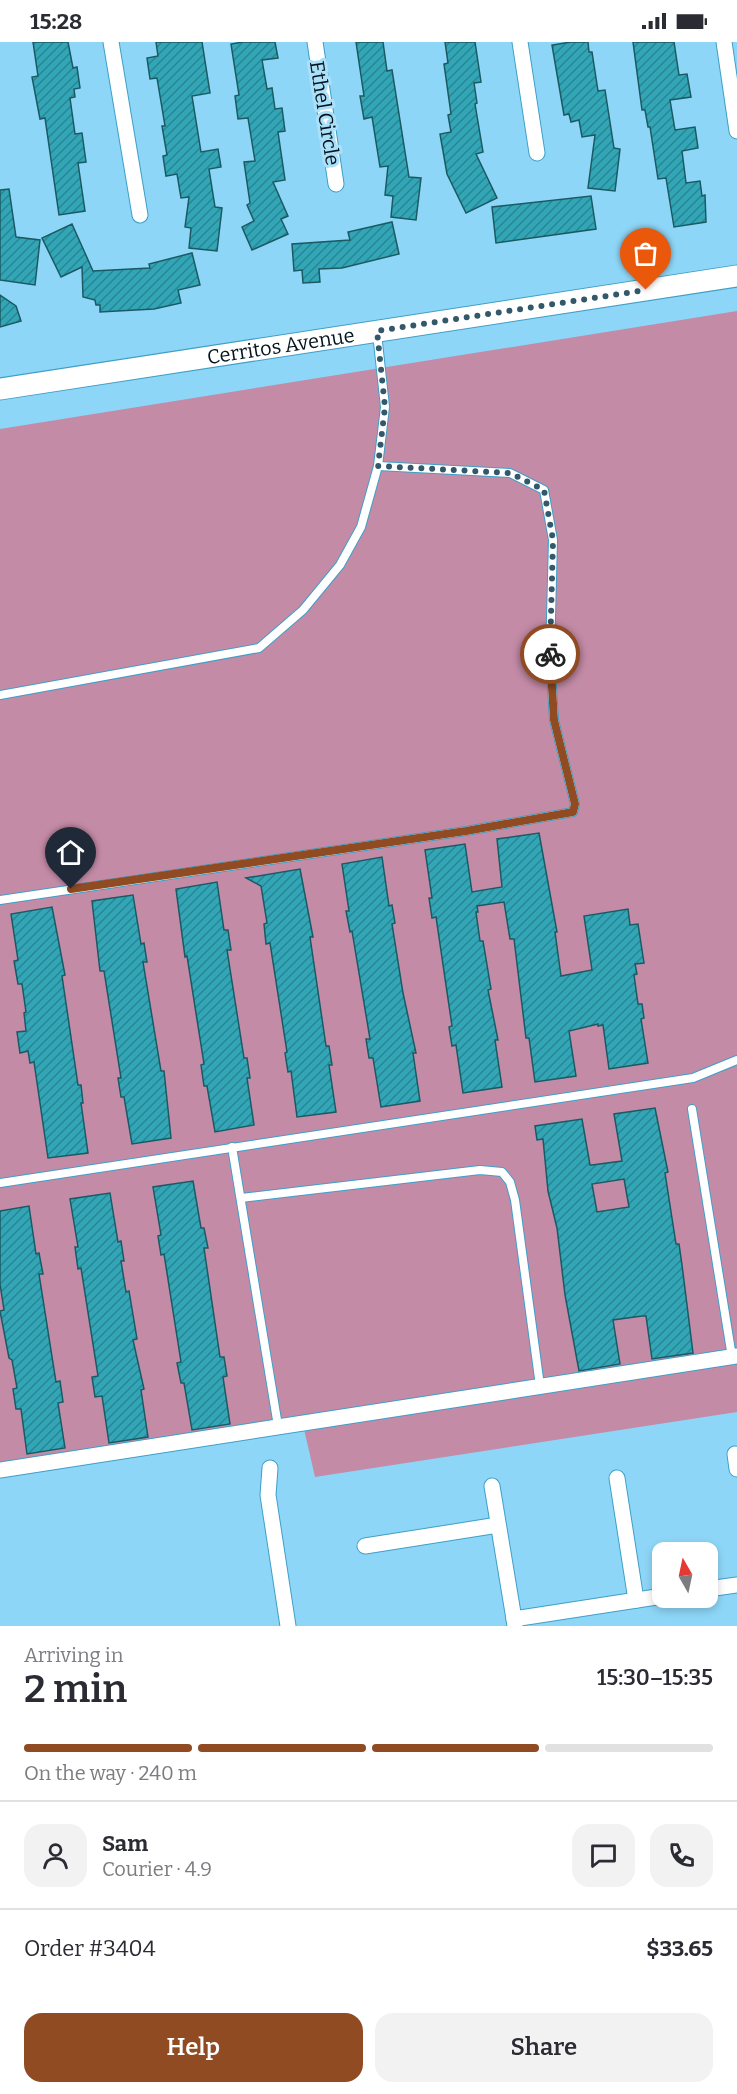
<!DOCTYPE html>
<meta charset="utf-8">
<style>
:root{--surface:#fff;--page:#f2f2f3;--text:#2b2b33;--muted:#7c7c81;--line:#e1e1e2;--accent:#904b22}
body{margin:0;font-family:Bitter,serif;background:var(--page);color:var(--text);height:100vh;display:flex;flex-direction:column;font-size:22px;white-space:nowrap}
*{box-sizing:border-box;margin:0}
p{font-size:20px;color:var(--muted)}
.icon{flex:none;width:33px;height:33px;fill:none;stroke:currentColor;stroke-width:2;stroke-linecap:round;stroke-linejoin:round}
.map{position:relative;height:1584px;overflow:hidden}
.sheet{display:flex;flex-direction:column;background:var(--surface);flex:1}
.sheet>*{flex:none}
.needle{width:39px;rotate:351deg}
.controls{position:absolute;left:652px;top:1500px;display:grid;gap:12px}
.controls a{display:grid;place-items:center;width:66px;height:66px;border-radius:12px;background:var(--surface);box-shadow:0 3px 9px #0003;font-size:30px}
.pin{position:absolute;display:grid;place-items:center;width:51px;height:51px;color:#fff;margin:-62px -26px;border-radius:50% 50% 50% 0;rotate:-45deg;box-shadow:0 0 6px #0007}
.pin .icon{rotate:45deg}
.courier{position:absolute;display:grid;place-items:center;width:60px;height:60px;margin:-30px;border:4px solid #904b22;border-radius:50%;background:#fff;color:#222;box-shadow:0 2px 8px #0007}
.summary em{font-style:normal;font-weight:600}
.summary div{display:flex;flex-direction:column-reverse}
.summary{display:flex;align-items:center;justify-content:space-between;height:102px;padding:0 24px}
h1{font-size:39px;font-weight:600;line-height:45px}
.bar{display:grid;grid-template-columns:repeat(4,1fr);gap:9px 6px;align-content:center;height:72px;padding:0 24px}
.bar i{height:8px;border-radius:4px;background:var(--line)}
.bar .on{background:var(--accent)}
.bar p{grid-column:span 4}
.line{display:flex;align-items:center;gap:15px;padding:0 24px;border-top:2px solid var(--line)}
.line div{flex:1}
.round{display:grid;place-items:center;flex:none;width:63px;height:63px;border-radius:18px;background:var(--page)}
.button{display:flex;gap:12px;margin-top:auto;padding:12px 24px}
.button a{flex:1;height:69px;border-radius:18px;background:var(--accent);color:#fff;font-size:24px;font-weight:600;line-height:69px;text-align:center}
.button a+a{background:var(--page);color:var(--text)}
.status{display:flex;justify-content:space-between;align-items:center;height:42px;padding:0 30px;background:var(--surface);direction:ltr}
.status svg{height:16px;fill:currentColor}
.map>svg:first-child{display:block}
.park{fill:#c48ba7}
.building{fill:url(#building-hatch);stroke:#1b5a63;stroke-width:1.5;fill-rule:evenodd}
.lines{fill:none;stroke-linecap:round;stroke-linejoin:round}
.service-casing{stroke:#3f9fc7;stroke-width:10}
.minor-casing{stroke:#3f9fc7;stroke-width:17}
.secondary-casing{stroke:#3f9fc7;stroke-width:23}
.service{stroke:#fff;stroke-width:8}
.minor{stroke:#fff;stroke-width:15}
.secondary{stroke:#fff;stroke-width:21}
.done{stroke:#335869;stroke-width:6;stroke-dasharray:0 10.8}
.route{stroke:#904b22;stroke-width:8}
.labels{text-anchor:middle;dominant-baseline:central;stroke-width:6;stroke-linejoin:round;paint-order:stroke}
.street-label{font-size:20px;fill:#02141d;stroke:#ace0f9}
</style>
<div class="status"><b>15:28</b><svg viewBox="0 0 49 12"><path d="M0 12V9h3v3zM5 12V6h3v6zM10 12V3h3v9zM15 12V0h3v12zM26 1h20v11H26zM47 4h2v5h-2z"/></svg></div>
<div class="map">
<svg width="737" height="1584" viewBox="0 0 737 1584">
<defs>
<pattern id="building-hatch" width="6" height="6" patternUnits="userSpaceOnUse" patternTransform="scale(1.5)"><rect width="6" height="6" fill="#32a6b6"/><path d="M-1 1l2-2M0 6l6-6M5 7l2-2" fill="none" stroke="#288693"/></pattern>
</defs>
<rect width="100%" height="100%" fill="#8ed6f7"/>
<polygon class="park" points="737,269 737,1370 315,1435 304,1387 0,1435 0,387"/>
<g class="building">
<polygon points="33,0 68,0 73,26 77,25 80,46 74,47 75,55 70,56 75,92 82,91 86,120 78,121 85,169 59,173 45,76 40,77 32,35 38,34"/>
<polygon points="156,0 202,0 210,51 192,54 201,110 218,107 221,125 209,127 215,165 222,166 217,209 189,206 191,186 185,185 189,155 181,156 177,132 166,134 163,114 167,113 162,84 165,84 157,36 150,37 147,16 158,14"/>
<polygon points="243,0 275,0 278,16 262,18 267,47 272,46 275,67 282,66 285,89 278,90 285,138 273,140 288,174 281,177 288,192 252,208 242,185 254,179 247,163 250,161 244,120 255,119 248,76 238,77 235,54 239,53 231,2"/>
<polygon points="356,0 383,0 387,29 392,28 409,135 421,136 416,178 391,175 393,154 385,153 388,124 380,125 372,75 364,77 360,54 364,54"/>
<polygon points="445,0 475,0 481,40 474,41 477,61 475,62 483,110 476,112 497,156 466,171 447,132 440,92 451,90 448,73 451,72 444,22 448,21"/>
<polygon points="571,0 588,0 589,10 592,10 598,49 605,48 614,106 620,107 615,149 588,146 595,93 582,95 579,78 571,80 569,72 564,73 552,3"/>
<polygon points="633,0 674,0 679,33 687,32 691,55 670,58 675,88 695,85 698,106 682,109 686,141 700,139 702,154 705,153 706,180 674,185 666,136 658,137 650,85 648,85 645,68 642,68"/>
<polygon points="9,147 16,195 40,198 35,243 0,238 0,148"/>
<polygon points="591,154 596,187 496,201 492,165"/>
<polygon points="392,180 399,212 342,226 319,227 320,240 303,241 302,228 294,229 292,202 350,198 348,190"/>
<polygon points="72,182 93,229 150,226 149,222 192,211 200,243 178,248 181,261 154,267 100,270 100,263 96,263 95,258 83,255 82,225 61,235 42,196"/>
<polygon points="0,253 16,264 21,279 0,285"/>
<polygon points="539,791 557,890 555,890 561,934 592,928 584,874 628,867 630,883 638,882 644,921 635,922 637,932 634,933 638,962 642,962 644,976 641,977 648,1021 609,1027 603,983 598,984 598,982 569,989 576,1034 535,1040 529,996 526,996 514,897 510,897 504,860 477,864 478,870 476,870 480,899 483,899 491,947 488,948 498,998 495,998 502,1045 463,1051 456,1003 452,1004 449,985 452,984 436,875 432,876 429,856 432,856 425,808 465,802 472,850 502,845 497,797"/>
<polygon points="382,815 389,864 392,863 395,881 392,882 403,951 416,1011 413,1011 420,1059 381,1065 373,1016 369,1016 366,997 370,997 352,889 350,890 346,869 349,869 342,822"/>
<polygon points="300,827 313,895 310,895 326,1004 329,1004 332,1023 329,1023 336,1070 297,1075 291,1029 288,1030 285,1011 287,1010 270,901 266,902 264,882 267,881 261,844 246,836"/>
<polygon points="217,840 224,888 228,888 231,908 227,908 244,1016 247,1016 250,1036 247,1036 254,1083 215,1090 207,1044 204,1044 201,1023 204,1022 187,914 185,915 176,847"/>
<polygon points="133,853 141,902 144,901 147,920 143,920 161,1029 164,1029 171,1096 132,1102 124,1055 121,1055 118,1036 121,1036 104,929 100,929 92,859"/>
<polygon points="52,865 65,933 62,934 78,1043 81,1043 83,1061 81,1061 88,1111 48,1116 34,1020 30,1021 28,1009 20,1011 17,990 26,989 24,971 26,970 22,942 18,942 14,919 18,918 11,872"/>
<path d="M655,1066L668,1130L665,1131L676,1202H679L682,1223L693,1311L652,1317L646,1274H642L613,1278L620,1322L579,1329L565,1253L557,1186L548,1149L543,1097L537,1098L535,1084L582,1077L590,1123H592L622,1119L614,1072ZM624,1137L629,1165L597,1170L592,1142Z"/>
<polygon points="193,1139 201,1186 204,1186 208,1206 204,1206 220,1315 224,1315 227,1334 223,1335 230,1382 192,1388 184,1341 181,1341 177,1321 181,1320 164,1212 161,1213 158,1194 161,1193 153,1145"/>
<polygon points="110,1151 118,1200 121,1199 124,1219 121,1219 126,1250 129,1249 137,1297 133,1298 144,1347 141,1348 148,1395 109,1401 102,1354 95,1355 92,1335 98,1334 81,1226 78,1227 75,1205 78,1205 70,1157"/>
<polygon points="29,1164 36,1212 39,1211 43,1232 39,1232 56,1340 60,1339 63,1360 58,1361 65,1406 27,1412 21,1367 16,1367 13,1347 17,1346 12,1318 9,1316 0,1269 4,1268 0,1242 0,1169"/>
</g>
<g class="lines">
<defs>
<g id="service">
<polyline points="0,653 259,606 303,568 340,523 361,485 378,424 385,365 377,291"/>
<polyline points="0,858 466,789 573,770 575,762 554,678 550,613 553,498 544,448 510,431 378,424"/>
<polyline points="692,1067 732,1315"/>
<polyline points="232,1105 278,1384"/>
<polyline points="0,1141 693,1036 737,1018"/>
<polyline points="241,1156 480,1128 502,1130 510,1140 515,1158 540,1344"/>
</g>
<g id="minor">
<polyline points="111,0 140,173"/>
<polyline points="315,0 336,142"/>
<polyline points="520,0 537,111"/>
<polyline points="724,0 737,89"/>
<polyline points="735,1412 737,1427"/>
<polyline points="270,1426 268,1453 288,1584"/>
<polyline points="0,1428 737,1314"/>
<polyline points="617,1436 636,1558"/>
<polyline points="492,1444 514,1577"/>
<polyline points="365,1504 498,1483"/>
<polyline points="708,1547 737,1543"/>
<polyline points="515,1584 514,1577 663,1554"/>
</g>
<g id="secondary">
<path id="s1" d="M0,347L737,234"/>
</g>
</defs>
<use href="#service" class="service-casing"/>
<use href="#minor" class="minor-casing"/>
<use href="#secondary" class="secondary-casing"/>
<use href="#service" class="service"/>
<use href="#minor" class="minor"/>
<use href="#secondary" class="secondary"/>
</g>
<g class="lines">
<polyline class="done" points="550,612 553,498 544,448 510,431 378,424 385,365 377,289 646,248"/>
<polyline class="route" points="71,847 466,789 573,770 575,762 554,678 550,612"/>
</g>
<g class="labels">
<g class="street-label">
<text transform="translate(325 71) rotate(81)">Ethel Circle</text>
<text stroke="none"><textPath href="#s1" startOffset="284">Cerritos Avenue</textPath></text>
</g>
</g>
</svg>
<div class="controls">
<a><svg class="needle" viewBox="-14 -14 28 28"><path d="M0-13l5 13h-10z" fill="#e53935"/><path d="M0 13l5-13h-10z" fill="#7c7c81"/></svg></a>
</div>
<div class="pin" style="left:646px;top:248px;background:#ea580c"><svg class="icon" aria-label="bag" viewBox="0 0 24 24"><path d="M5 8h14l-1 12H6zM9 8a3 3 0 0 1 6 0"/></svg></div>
<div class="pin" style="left:71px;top:847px;background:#1f2937"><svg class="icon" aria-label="home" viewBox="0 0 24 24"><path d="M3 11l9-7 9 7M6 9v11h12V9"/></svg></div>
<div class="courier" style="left:550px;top:612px"><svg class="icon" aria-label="bike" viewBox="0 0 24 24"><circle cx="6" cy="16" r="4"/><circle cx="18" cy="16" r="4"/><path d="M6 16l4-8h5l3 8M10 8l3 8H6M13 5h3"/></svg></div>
</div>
<section class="sheet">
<div class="summary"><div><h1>2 min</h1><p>Arriving in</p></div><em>15:30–15:35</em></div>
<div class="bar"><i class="on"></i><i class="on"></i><i class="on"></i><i></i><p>On the way · 240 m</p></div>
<div class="line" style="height:108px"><a class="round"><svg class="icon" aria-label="person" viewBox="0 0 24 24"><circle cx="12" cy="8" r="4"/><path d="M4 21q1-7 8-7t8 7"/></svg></a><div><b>Sam</b><p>Courier · 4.9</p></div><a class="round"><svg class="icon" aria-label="chat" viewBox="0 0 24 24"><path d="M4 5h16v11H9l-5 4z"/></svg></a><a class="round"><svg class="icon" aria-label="phone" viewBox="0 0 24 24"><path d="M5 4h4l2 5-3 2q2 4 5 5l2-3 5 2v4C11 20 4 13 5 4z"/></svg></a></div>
<div class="line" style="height:78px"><div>Order #3404</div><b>$33.65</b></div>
<div class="button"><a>Help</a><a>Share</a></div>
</section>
